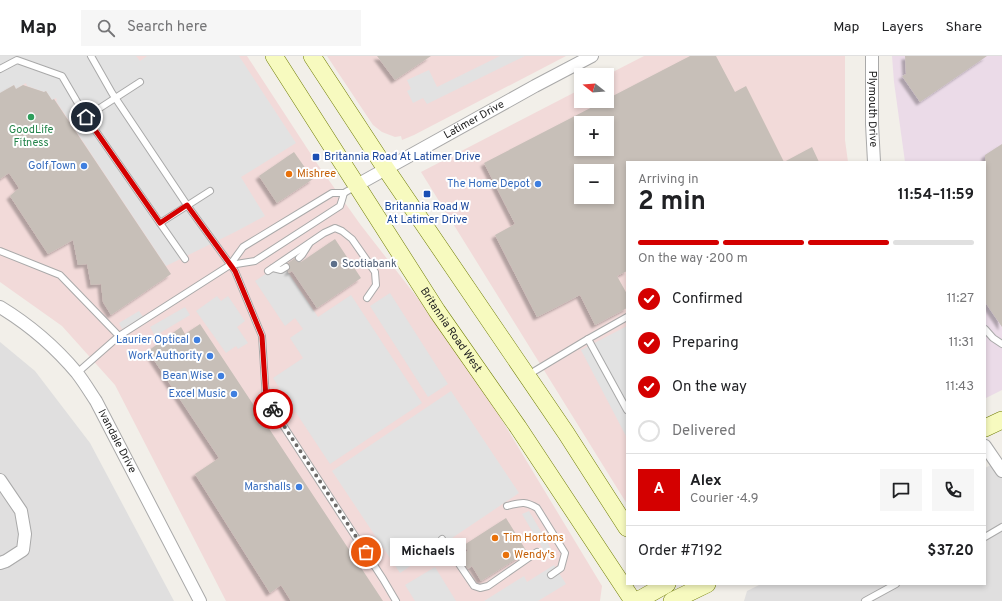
<!DOCTYPE html>
<meta charset="utf-8">
<style>
:root{--surface:#fff;--page:#f6f6f6;--text:#202124;--muted:#757577;--line:#e0e0e0;--accent:#d40000}
body{margin:0;font-family:Overpass,sans-serif;background:var(--page);color:var(--text);height:100vh;display:flex;flex-direction:column;font-size:15px;white-space:nowrap}
*{box-sizing:border-box;margin:0}
p{font-size:13px;color:var(--muted)}
.icon{flex:none;width:22px;height:22px;fill:none;stroke:currentColor;stroke-width:2;stroke-linecap:round;stroke-linejoin:round}
.map{position:relative;flex:1;overflow:hidden}
.details{position:absolute;left:626px;top:105px;width:360px;height:424px;display:flex;flex-direction:column;background:var(--surface);border-radius:0px;box-shadow:0 2px 6px #0003}
.details>*{flex:none}
.needle{width:26px;rotate:287deg}
.tools{position:absolute;left:574px;top:12px;display:grid;gap:8px}
.tools a{display:grid;place-items:center;width:40px;height:40px;border-radius:0px;background:var(--surface);box-shadow:0 2px 6px #0003;font-size:20px}
.pin{position:absolute;display:grid;place-items:center;width:34px;height:34px;color:#fff;margin:-17px;border:2px solid #fff;border-radius:50%;box-shadow:0 1px 4px #0007}
.courier{position:absolute;display:grid;place-items:center;width:40px;height:40px;margin:-20px;border:3px solid #d40000;border-radius:50%;background:#fff;color:#222;box-shadow:0 1px 5px #0007}
.bubble{position:absolute;height:28px;border-radius:0px;background:var(--surface);box-shadow:0 2px 6px #0003;font-size:13px;font-weight:700;line-height:28px;text-align:center}
.overview em{font-style:normal;font-weight:700}
.overview div{display:flex;flex-direction:column-reverse}
.overview{display:flex;align-items:center;justify-content:space-between;height:68px;padding:0 12px}
h1{font-size:26px;font-weight:700;line-height:30px}
.bar{display:grid;grid-template-columns:repeat(4,1fr);gap:6px 4px;align-content:center;height:48px;padding:0 12px}
.bar i{height:5px;border-radius:3px;background:var(--line)}
.bar .on{background:var(--accent)}
.bar p{grid-column:span 4}
.line{display:flex;align-items:center;gap:10px;padding:0 12px;border-top:1px solid var(--line)}
.line div{flex:1}
.round{display:grid;place-items:center;flex:none;width:42px;height:42px;border-radius:0px;background:var(--page)}
ol{padding:0 12px;list-style:none}
li{display:flex;align-items:center;gap:12px;height:44px}
li p{margin-inline-start:auto}
li .icon{padding:4px;border-radius:50%;background:var(--accent);color:#fff;stroke-width:4}
li:last-child{color:var(--muted)}
li i{width:22px;height:22px;border:2px solid var(--line);border-radius:50%}
header{display:flex;align-items:center;gap:24px;box-sizing:border-box;height:56px;padding:0 20px;background:var(--surface);border-bottom:1px solid var(--line)}
header strong{font-size:19px}
nav{display:flex;gap:22px;margin-inline-start:auto;font-size:14px}
.search{width:280px;height:36px;background:var(--page);display:flex;align-items:center;gap:10px;box-sizing:border-box;padding:0 14px;border-radius:0px;color:var(--muted);font-size:15px}
.map>svg:first-child{display:block}
.residential{fill:#e0dfdf}
.commercial{fill:#f2dad9;fill-rule:evenodd}
.industrial{fill:#ebdbe8}
.parking{fill:#e2e2e2}
.building{fill:#c7bfb8;fill-rule:evenodd;filter:url(#shadow)}
.lines{fill:none;stroke-linecap:round;stroke-linejoin:round}
.lane-casing{stroke:#a9a9a9;stroke-width:8}
.street-casing{stroke:#a9a9a9;stroke-width:14}
.secondary-casing{stroke:#707d05;stroke-width:18}
.lane{stroke:#fff;stroke-width:6}
.street{stroke:#fff;stroke-width:12}
.secondary{stroke:#f7fabf;stroke-width:17}
.done{stroke:#6b6a68;stroke-width:4;stroke-dasharray:0 7.2}
.route{stroke:#d40000;stroke-width:5}
.leisure-dot{fill:#2e9e5b;stroke:#fff;stroke-width:1.5}
.transit-dot{fill:#1a4fb4;stroke:#fff;stroke-width:1.5}
.shop-dot{fill:#3f7fe0;stroke:#fff;stroke-width:1.5}
.food-dot{fill:#e8710a;stroke:#fff;stroke-width:1.5}
.service-dot{fill:#5c6f8a;stroke:#fff;stroke-width:1.5}
.labels{text-anchor:middle;dominant-baseline:central;stroke-width:4;stroke-linejoin:round;paint-order:stroke}
.street-label{font-size:11px;fill:#222;stroke:#fff}
.leisure-label{font-size:11px;fill:#27864d;stroke:#fff}
.transit-label{font-size:11px;fill:#164399;stroke:#fff;text-anchor:start}
.shop-label{font-size:11px;fill:#366cbe;stroke:#fff;text-anchor:end}
.food-label{font-size:11px;fill:#c56008;stroke:#fff;text-anchor:start}
.service-label{font-size:11px;fill:#4e5e75;stroke:#fff;text-anchor:start}
</style>
<header>
<strong>Map</strong>
<div class="search"><svg class="icon" aria-label="search" viewBox="0 0 24 24"><circle cx="10" cy="10" r="6"/><path d="M15 15l6 6"/></svg>Search here</div>
<nav><a>Map</a><a>Layers</a><a>Share</a></nav>
</header>
<div class="map">
<svg width="1002" height="545" viewBox="0 0 1002 545">
<defs>
<filter id="shadow"><feDropShadow dx="-3.5" dy="3.5" stdDeviation="1" flood-color="#0004"/></filter>
</defs>
<rect width="100%" height="100%" fill="#f2efe9"/>
<g class="residential">
<polygon points="0,286 35,315 90,387 174,545 0,545"/>
<polygon points="1002,403 1002,545 744,545 747,535 761,528 985,528 985,412"/>
</g>
<g class="commercial">
<polygon points="0,0 247,0 318,109 360,168 465,303 602,530 600,545 226,545 115,329 62,270 0,226"/>
<polygon points="327,0 566,0 414,79 402,84 401,80 395,81 382,76 373,69"/>
<path d="M644,0H845V84L848,106H627V448L421,116L581,33V45H607V19ZM581,67H607V93H581ZM581,115H607V141H581Z"/>
</g>
<polygon class="industrial" points="892,0 1002,0 1002,334 986,342 985,339 985,106 905,106 894,26"/>
<g class="parking">
<polygon points="0,0 136,0 140,5 147,0 239,0 296,87 241,121 265,160 235,176 166,210 56,45 57,44 56,42 52,44 46,35 44,36 27,30 26,27 16,33 14,29 0,37"/>
<polygon points="500,0 525,0 427,48 423,42 413,47 407,35 411,33 407,24 429,14 437,31"/>
<polygon points="282,207 318,261 351,239 422,347 330,408 273,322 303,302 290,282 303,273 295,262 285,270 255,225"/>
<polygon points="390,237 448,328 428,341 370,250"/>
<polygon points="217,240 221,245 228,240 245,265 237,271 248,287 238,293 236,290 226,297 196,255"/>
<polygon points="185,251 190,259 155,280 150,271"/>
<polygon points="139,255 143,261 122,273 119,267"/>
<polygon points="627,270 627,382 581,294"/>
<polygon points="451,335 519,437 400,517 332,415"/>
<polygon points="529,455 554,498 548,502 522,458"/>
<polygon points="554,509 566,528 538,545 484,545 524,520 527,526"/>
<polygon points="435,511 456,545 415,545 405,529"/>
</g>
<g class="building">
<polygon points="377,0 431,0 395,24"/>
<path d="M690,0H716L735,36L746,30L784,106L812,91L819,106H627V215L617,220L627,238V252L595,269L580,239L537,261L495,179L515,168L484,107L604,45H607V43ZM581,67H607V93H581ZM581,115H607V141H581Z"/>
<polygon points="905,0 987,0 920,46 902,20 906,18"/>
<polygon points="14,29 16,33 23,29 44,36 46,35 52,44 54,43 171,218 111,259 103,246 101,228 91,229 87,208 78,209 73,184 48,198 10,140 19,132 9,117 0,123 0,37"/>
<polygon points="1002,88 1002,271 985,246 985,99"/>
<polygon points="294,96 313,123 277,147 259,120"/>
<polygon points="335,183 361,222 317,252 292,215 289,217 288,215 290,213 290,211 288,207 295,202 296,205 301,206"/>
<polygon points="200,268 383,545 291,545 281,529 270,537 195,418 219,402 148,295 181,271 185,278"/>
<polygon points="506,462 527,496 481,525 472,510 468,513 459,500 468,495 464,489"/>
</g>
<g class="lines">
<defs>
<g id="lane">
<polyline points="91,0 112,37 187,149 235,215 262,280 266,343 383,523 396,545"/>
<polyline points="0,13 17,4 62,20 86,61 185,203"/>
<polyline points="86,61 140,26"/>
<polyline points="160,167 210,135"/>
<polyline points="0,195 60,219 119,280 77,317"/>
<polyline points="299,202 302,199 309,188"/>
<polyline points="230,209 255,205 340,150 342,144 344,137"/>
<polyline points="273,212 281,214 286,211"/>
<polyline points="268,215 324,177 335,172 342,175 352,183 375,216 376,229 367,242"/>
<polyline points="627,261 588,283 627,354"/>
<polyline points="985,273 993,282 1002,288"/>
<polyline points="119,280 230,209 243,191 332,137 344,137 356,130"/>
<polyline points="528,319 588,283"/>
<path d="M507,450C520,447 524,444 537,452L565,497L561,512L551,519"/>
<polyline points="985,481 1002,471"/>
<polyline points="442,483 474,530 480,532 488,530 537,496"/>
<polyline points="865,545 896,528"/>
</g>
<g id="street">
<path id="s1" d="M872,0V68L874,106"/>
<path id="s2" d="M357,129L535,30L592,0"/>
<path id="s3" d="M0,251C28,268 56,292 77,317C84,326 90,336 96,345L200,545"/>
<polyline points="985,390 1002,415"/>
<polyline points="0,424 21,455 25,478 23,494 6,505 0,507"/>
</g>
<g id="secondary">
<path id="s4" d="M274,0L437,255L518,371L633,545"/>
<polyline points="312,0 386,113 566,377 627,472"/>
<polyline points="985,372 1002,364"/>
<polyline points="637,545 667,528"/>
<polyline points="672,545 707,528"/>
</g>
</defs>
<use href="#lane" class="lane-casing"/>
<use href="#street" class="street-casing"/>
<use href="#secondary" class="secondary-casing"/>
<use href="#lane" class="lane"/>
<use href="#street" class="street"/>
<use href="#secondary" class="secondary"/>
</g>
<g class="lines">
<polyline class="done" points="273,353 366,496"/>
<polyline class="route" points="86,61 160,167 187,149 235,215 262,280 266,343 273,353"/>
</g>
<circle class="leisure-dot" cx="31" cy="61" r="4"/>
<g class="transit-dot">
<rect x="312" y="97" width="8" height="8" rx="2"/>
<rect x="423" y="134" width="8" height="8" rx="2"/>
</g>
<g class="shop-dot">
<circle cx="84" cy="110" r="4"/>
<circle cx="538" cy="128" r="4"/>
<circle cx="197" cy="284" r="4"/>
<circle cx="210" cy="300" r="4"/>
<circle cx="221" cy="320" r="4"/>
<circle cx="234" cy="338" r="4"/>
<circle cx="299" cy="431" r="4"/>
</g>
<g class="food-dot">
<circle cx="289" cy="118" r="4"/>
<circle cx="495" cy="482" r="4"/>
<circle cx="506" cy="499" r="4"/>
</g>
<circle class="service-dot" cx="334" cy="208" r="4"/>
<g class="labels">
<g class="street-label">
<text stroke="none"><textPath href="#s1" startOffset="53">Plymouth Drive</textPath></text>
<text stroke="none"><textPath href="#s2" startOffset="134">Latimer Drive</textPath></text>
<text stroke="none"><textPath href="#s4" startOffset="326">Britannia Road West</textPath></text>
<text stroke="none"><textPath href="#s3" startOffset="181">Ivandale Drive</textPath></text>
</g>
<g class="leisure-label">
<text x="31" y="74">GoodLife<tspan x="31" dy="13">Fitness</tspan></text>
</g>
<g class="transit-label">
<text x="324" y="101">Britannia Road At Latimer Drive</text>
<text x="427" y="151" text-anchor="middle">Britannia Road W<tspan x="427" dy="13">At Latimer Drive</tspan></text>
</g>
<g class="shop-label">
<text x="76" y="110">Golf Town</text>
<text x="530" y="128">The Home Depot</text>
<text x="189" y="284">Laurier Optical</text>
<text x="202" y="300">Work Authority</text>
<text x="213" y="320">Bean Wise</text>
<text x="226" y="338">Excel Music</text>
<text x="291" y="431">Marshalls</text>
</g>
<g class="food-label">
<text x="297" y="118">Mishree</text>
<text x="503" y="482">Tim Hortons</text>
<text x="514" y="499">Wendy's</text>
</g>
<g class="service-label">
<text x="342" y="208">Scotiabank</text>
</g>
</g>
</svg>
<div class="tools">
<a><svg class="needle" viewBox="-14 -14 28 28"><path d="M0-13l5 13h-10z" fill="#e53935"/><path d="M0 13l5-13h-10z" fill="#757577"/></svg></a>
<a>+</a>
<a>−</a>
</div>
<div class="pin" style="left:366px;top:496px;background:#ea580c"><svg class="icon" aria-label="bag" viewBox="0 0 24 24"><path d="M5 8h14l-1 12H6zM9 8a3 3 0 0 1 6 0"/></svg></div>
<div class="pin" style="left:86px;top:61px;background:#1f2937"><svg class="icon" aria-label="home" viewBox="0 0 24 24"><path d="M3 11l9-7 9 7M6 9v11h12V9"/></svg></div>
<div class="courier" style="left:273px;top:353px"><svg class="icon" aria-label="bike" viewBox="0 0 24 24"><circle cx="6" cy="16" r="4"/><circle cx="18" cy="16" r="4"/><path d="M6 16l4-8h5l3 8M10 8l3 8H6M13 5h3"/></svg></div>
<div class="bubble" style="left:390px;top:482px;width:76px">Michaels</div>
<section class="details">
<div class="overview"><div><h1>2 min</h1><p>Arriving in</p></div><em>11:54–11:59</em></div>
<div class="bar"><i class="on"></i><i class="on"></i><i class="on"></i><i></i><p>On the way · 200 m</p></div>
<ol>
<li><svg class="icon" aria-label="check" viewBox="0 0 24 24"><path d="M5 12l5 5 9-10"/></svg>Confirmed<p>11:27</p></li>
<li><svg class="icon" aria-label="check" viewBox="0 0 24 24"><path d="M5 12l5 5 9-10"/></svg>Preparing<p>11:31</p></li>
<li><svg class="icon" aria-label="check" viewBox="0 0 24 24"><path d="M5 12l5 5 9-10"/></svg>On the way<p>11:43</p></li>
<li><i></i>Delivered</li>
</ol>
<div class="line" style="height:72px"><b class="round" style="background:var(--accent);color:#fff">A</b><div><b>Alex</b><p>Courier · 4.9</p></div><a class="round"><svg class="icon" aria-label="chat" viewBox="0 0 24 24"><path d="M4 5h16v11H9l-5 4z"/></svg></a><a class="round"><svg class="icon" aria-label="phone" viewBox="0 0 24 24"><path d="M5 4h4l2 5-3 2q2 4 5 5l2-3 5 2v4C11 20 4 13 5 4z"/></svg></a></div>
<div class="line" style="height:52px"><div>Order #7192</div><b>$37.20</b></div>
</section>
</div>
